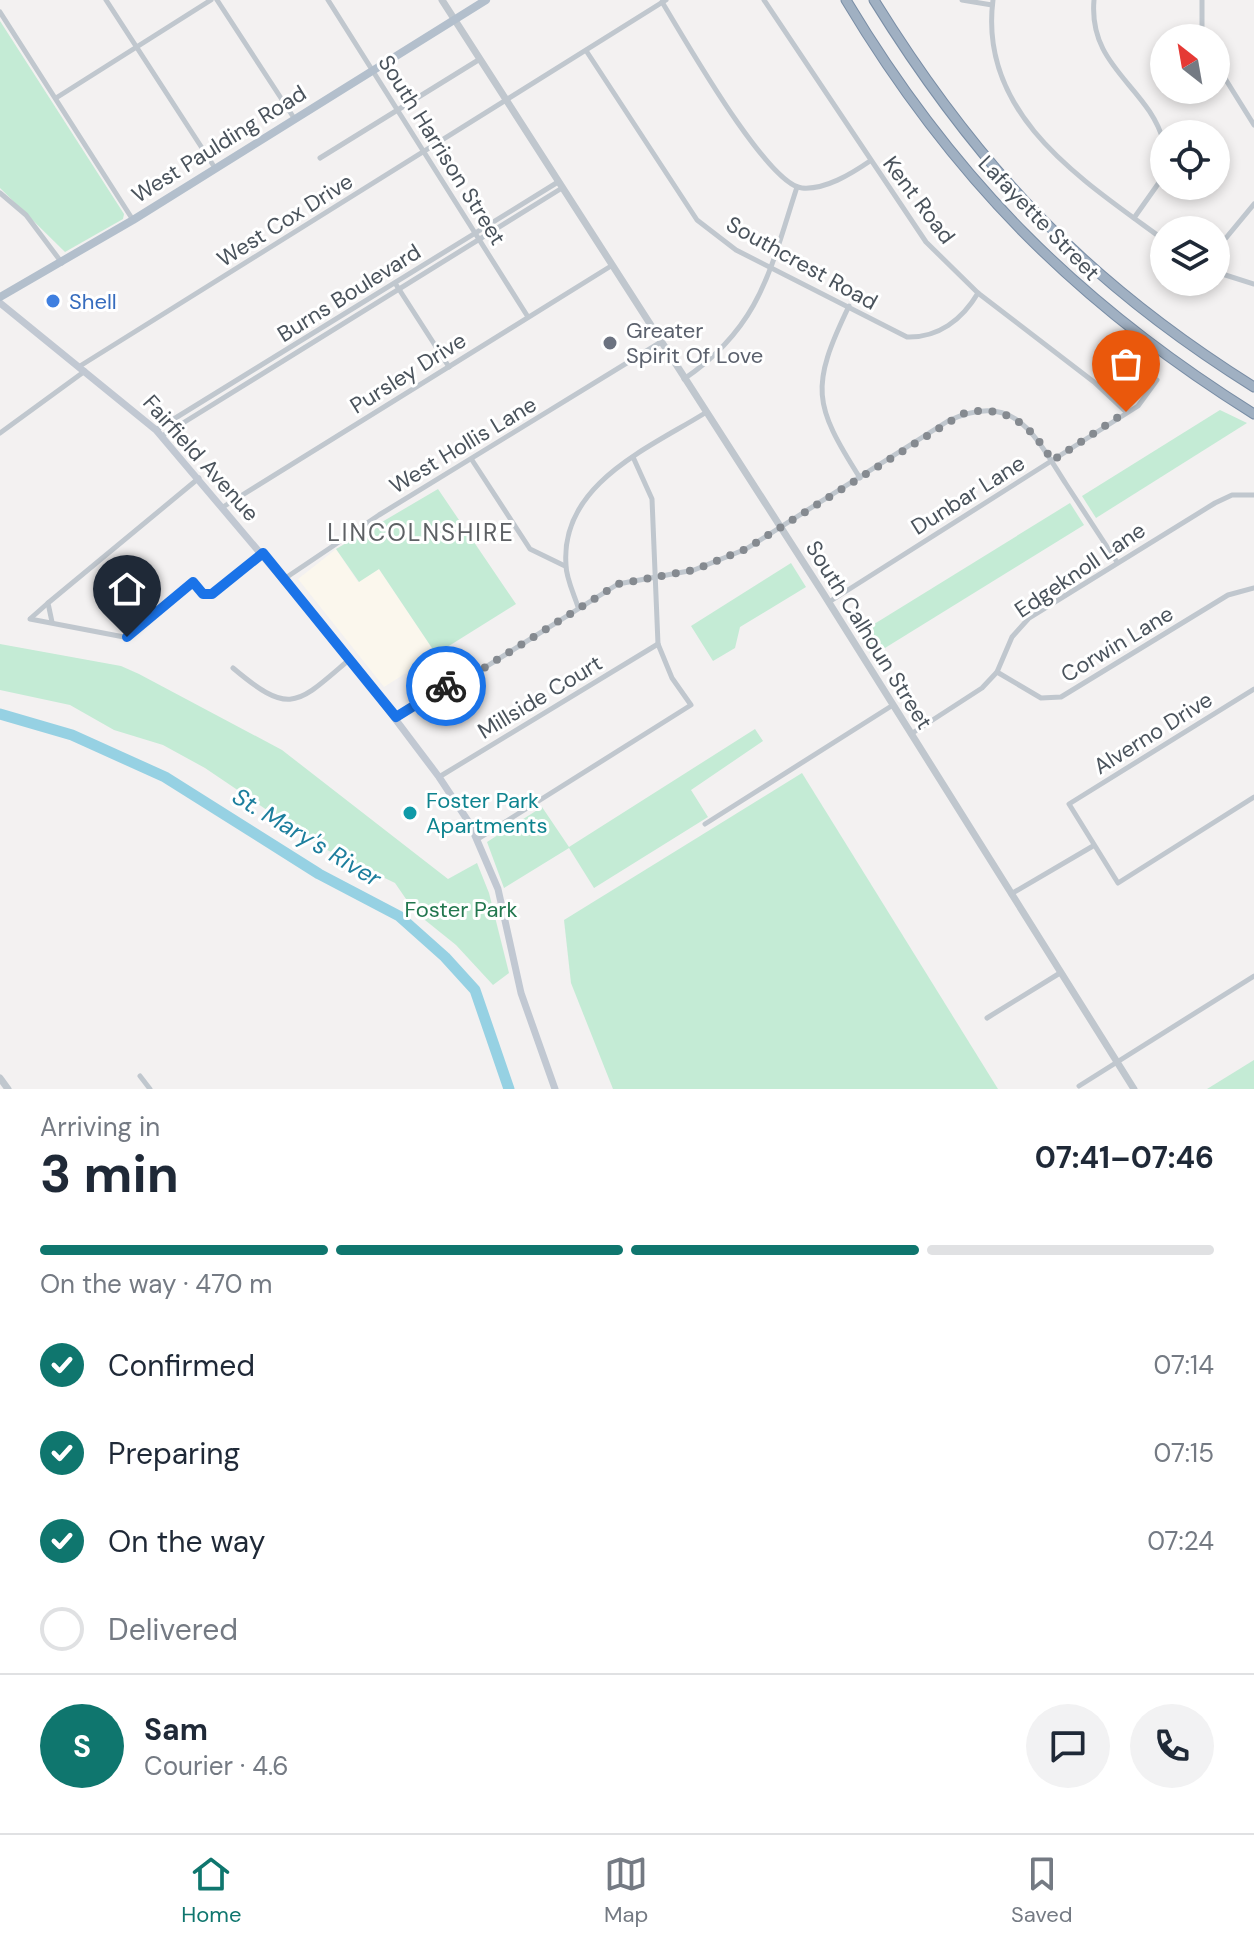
<!DOCTYPE html>
<meta charset="utf-8">
<style>
:root{--surface:#fff;--page:#f2f2f3;--text:#1f2937;--muted:#747a83;--line:#e0e1e3;--accent:#0f766e}
body{margin:0;font-family:"DM Sans",sans-serif;background:var(--page);color:var(--text);height:100vh;display:flex;flex-direction:column;font-size:30px;white-space:nowrap}
*{box-sizing:border-box;margin:0}
p{font-size:26px;color:var(--muted)}
.icon{flex:none;width:44px;height:44px;fill:none;stroke:currentColor;stroke-width:2;stroke-linecap:round;stroke-linejoin:round}
.map{position:relative;height:1089px;overflow:hidden}
.sheet{display:flex;flex-direction:column;background:var(--surface);flex:1}
.sheet>*{flex:none}
.needle{width:52px;rotate:329deg}
.fabs{position:absolute;left:1150px;top:24px;display:grid;gap:16px}
.fabs a{display:grid;place-items:center;width:80px;height:80px;border-radius:50%;background:var(--surface);box-shadow:0 4px 12px #0003;font-size:40px}
.pin{position:absolute;display:grid;place-items:center;width:68px;height:68px;color:#fff;margin:-82px -34px;border-radius:50% 50% 50% 0;rotate:-45deg;box-shadow:0 0 8px #0007}
.pin .icon{rotate:45deg}
.courier{position:absolute;display:grid;place-items:center;width:80px;height:80px;margin:-40px;border:6px solid #1a73e8;border-radius:50%;background:#fff;color:#222;box-shadow:0 2px 10px #0007}
.overview em{font-style:normal;font-weight:700}
.overview div{display:flex;flex-direction:column-reverse}
.overview{display:flex;align-items:center;justify-content:space-between;height:136px;padding:0 40px}
h1{font-size:52px;font-weight:700;line-height:60px}
.bar{display:grid;grid-template-columns:repeat(4,1fr);gap:12px 8px;align-content:center;height:96px;padding:0 40px}
.bar i{height:10px;border-radius:6px;background:var(--line)}
.bar .selected{background:var(--accent)}
.bar p{grid-column:span 4}
.line{display:flex;align-items:center;gap:20px;padding:0 40px;border-top:2px solid var(--line)}
.line div{flex:1}
.round{display:grid;place-items:center;flex:none;width:84px;height:84px;border-radius:42px;background:var(--page)}
ol{padding:0 40px;list-style:none}
li{display:flex;align-items:center;gap:24px;height:88px}
li p{margin-inline-start:auto}
li .icon{padding:8px;border-radius:50%;background:var(--accent);color:#fff;stroke-width:4}
li:last-child{color:var(--muted)}
li i{width:44px;height:44px;border:4px solid var(--line);border-radius:50%}
.dock{display:flex;justify-content:space-around;align-items:center;height:112px;border-top:2px solid var(--line);background:var(--surface);font-size:22px;color:var(--muted)}
.dock a{display:grid;justify-items:center;gap:4px}
.dock .selected{color:var(--accent)}
.map>svg:first-child{display:block}
.commercial{fill:#fbf7ed}
.green{fill:#c4ebd5}
.lines{fill:none;stroke-linecap:round;stroke-linejoin:round}
.river{stroke:#96d1e3;stroke-width:11}
.trunk-casing{stroke:#798da5;stroke-width:11}
.minor{stroke:#c0c7ce;stroke-width:5}
.tertiary{stroke:#c0c7ce;stroke-width:7}
.secondary{stroke:#c1c8d2;stroke-width:7}
.primary{stroke:#b3bfcc;stroke-width:8}
.trunk{stroke:#a0b0c2;stroke-width:9}
.done{stroke:#858a90;stroke-width:8;stroke-dasharray:0 14.4}
.route{stroke:#1a73e8;stroke-width:10}
.shop-dot{fill:#3f7fe0;stroke:#fff;stroke-width:3}
.worship-dot{fill:#6b7280;stroke:#fff;stroke-width:3}
.culture-dot{fill:#0f9aa8;stroke:#fff;stroke-width:3}
.labels{text-anchor:middle;dominant-baseline:central;stroke-width:6;stroke-linejoin:round;paint-order:stroke}
.street-label{font-size:22px;fill:#4a535c;stroke:#fff}
.shop-label{font-size:22px;fill:#366cbe;stroke:#fff;text-anchor:start}
.worship-label{font-size:22px;fill:#5b616d;stroke:#fff;text-anchor:start}
.culture-label{font-size:22px;fill:#0d838f;stroke:#fff;text-anchor:start}
.park-label{font-size:22px;fill:#22774f;stroke:#fff}
.neighbourhood-label{font-size:24px;letter-spacing:2px;fill:#5e6165;stroke:#fff}
.water-label{font-size:24px;font-style:italic;fill:#1c7e9d;stroke:#fff}
</style>
<div class="map">
<svg width="1254" height="1089" viewBox="0 0 1254 1089">
<rect width="100%" height="100%" fill="#f3f1f1"/>
<polygon class="commercial" points="336,549 358,582 379,569 436,654 384,687 298,579"/>
<g class="green">
<polygon points="0,21 124,214 123,219 65,252 0,188"/>
<polygon points="1220,410 1247,423 1096,518 1082,496"/>
<polygon points="438,489 516,604 436,654 379,569 359,582 336,549"/>
<polygon points="1070,503 1084,525 872,656 858,634"/>
<polygon points="791,563 806,587 740,627 735,648 713,661 691,626"/>
<polygon points="0,644 121,666 139,674 282,750 448,879 477,863 489,893 509,973 493,985 456,945 415,912 395,883 323,848 205,768 163,745 114,730 70,705 0,690"/>
<polygon points="755,729 763,741 691,790 708,817 594,888 569,848 504,888 487,842 542,807 569,847"/>
<polygon points="802,773 998,1089 613,1089 571,983 564,920"/>
<polygon points="1254,1060 1254,1089 1207,1089"/>
</g>
<g class="lines">
<polyline class="river" points="0,714 72,735 165,777 319,874 399,916 445,957 475,990 509,1089"/>
<defs>
<g id="trunk">
<path d="M846,0C953,179 1078,304 1254,414"/>
<path d="M874,0C978,168 1086,282 1254,387"/>
</g>
</defs>
<use href="#trunk" class="trunk-casing"/>
<g class="minor">
<polyline points="106,0 215,168"/>
<polyline points="217,0 294,118"/>
<polyline points="328,0 528,317"/>
<polyline points="764,0 926,242 978,293 1094,382 1126,412"/>
<polyline points="962,0 992,5"/>
<path d="M993,0C978,116 1084,181 1164,240"/>
<path d="M1094,0C1088,68 1149,86 1164,143"/>
<path d="M662,2C683,36 767,185 802,188C825,190 851,174 870,161"/>
<polyline points="0,12 133,220"/>
<polyline points="1202,38 1202,0"/>
<path d="M587,52L697,220L736,250L907,337C938,338 962,320 978,293"/>
<polyline points="1216,64 1254,125"/>
<polyline points="56,98 211,0"/>
<polyline points="320,158 480,59"/>
<polyline points="0,193 26,215 62,263"/>
<polyline points="1134,218 1158,184 1164,168"/>
<polyline points="1216,250 1254,204"/>
<polyline points="1216,272 1254,284"/>
<polyline points="395,283 449,367"/>
<path d="M849,306C810,387 813,404 860,478"/>
<polyline points="80,366 666,0"/>
<path d="M684,379C761,326 770,270 797,187"/>
<polyline points="156,430 558,182"/>
<polyline points="0,433 85,371"/>
<polyline points="162,436 562,188"/>
<polyline points="472,460 530,549 565,566"/>
<polyline points="223,507 611,266"/>
<polyline points="284,579 379,515 661,342"/>
<polyline points="829,602 1138,406 1157,380"/>
<path d="M578,607C574,594 566,578 566,565C560,484 649,448 705,413"/>
<polyline points="31,618 48,603"/>
<polyline points="30,619 124,637 193,582 203,594 210,595 262,554"/>
<polyline points="52,622 48,603 199,478"/>
<path d="M233,668C291,717 297,704 350,659"/>
<polyline points="997,672 1041,698 1061,697 1228,595 1254,588"/>
<polyline points="1254,689 1069,804 1118,883 1254,797"/>
<path d="M396,717L437,690L468,678L618,584L694,570L746,549L948,421C1015,389 1035,436 1066,484C1083,510 1100,536 1117,562"/>
<polyline points="911,734 982,688 997,672 1012,637 1029,618 1215,503 1232,495 1254,495"/>
<polyline points="439,777 658,644"/>
<polyline points="705,824 893,705"/>
<polyline points="478,839 691,705 672,678 658,644 652,499 633,457"/>
<polyline points="1011,894 1093,846"/>
<polyline points="987,1018 1060,973"/>
<polyline points="140,1076 150,1089"/>
<polyline points="1079,1086 1254,976"/>
</g>
<g class="tertiary">
<polyline points="442,0 823,593 1134,1089"/>
<polyline points="0,1078 8,1089"/>
</g>
<polyline class="secondary" points="0,303 156,430 350,659 439,777 470,824 498,889 521,993 555,1089"/>
<polyline class="primary" points="0,297 133,220 486,0"/>
<use href="#trunk" class="trunk"/>
</g>
<g class="lines">
<path class="done" d="M446,686L468,678L618,584L694,570L746,549L962,414C1005,402 1032,426 1052,461L1126,412"/>
<polyline class="route" points="127,637 193,582 203,594 212,594 263,553 396,717 446,686"/>
</g>
<circle class="shop-dot" cx="53" cy="301" r="8"/>
<circle class="worship-dot" cx="610" cy="343" r="8"/>
<circle class="culture-dot" cx="410" cy="813" r="8"/>
<g class="labels">
<g class="street-label">
<text transform="translate(219 144) rotate(-32)">West Paulding Road</text>
<text transform="translate(442 150) rotate(58)">South Harrison Street</text>
<text transform="translate(919 200) rotate(53)">Kent Road</text>
<text transform="translate(1039 218) rotate(46)">Lafayette Street</text>
<text transform="translate(285 220) rotate(-32)">West Cox Drive</text>
<text transform="translate(802 263) rotate(29)">Southcrest Road</text>
<text transform="translate(349 293) rotate(-32)">Burns Boulevard</text>
<text transform="translate(408 373) rotate(-32)">Pursley Drive</text>
<text transform="translate(463 445) rotate(-31)">West Hollis Lane</text>
<text transform="translate(201 458) rotate(48)">Fairfield Avenue</text>
<text transform="translate(968 495) rotate(-32)">Dunbar Lane</text>
<text transform="translate(1080 570) rotate(-34)">Edgeknoll Lane</text>
<text transform="translate(869 635) rotate(58)">South Calhoun Street</text>
<text transform="translate(1117 644) rotate(-31)">Corwin Lane</text>
<text transform="translate(540 697) rotate(-31)">Millside Court</text>
<text transform="translate(1153 733) rotate(-32)">Alverno Drive</text>
</g>
<g class="shop-label">
<text x="69" y="301">Shell</text>
</g>
<g class="worship-label">
<text x="626" y="330">Greater<tspan x="626" dy="25">Spirit Of Love</tspan></text>
</g>
<g class="culture-label">
<text x="426" y="800">Foster Park<tspan x="426" dy="25">Apartments</tspan></text>
</g>
<g class="park-label">
<text x="461" y="909">Foster Park</text>
</g>
<g class="neighbourhood-label">
<text x="421" y="532">LINCOLNSHIRE</text>
</g>
<g class="water-label">
<text transform="translate(307 837) rotate(31)">St. Mary's River</text>
</g>
</g>
</svg>
<div class="fabs">
<a><svg class="needle" viewBox="-14 -14 28 28"><path d="M0-13l5 13h-10z" fill="#e53935"/><path d="M0 13l5-13h-10z" fill="#747a83"/></svg></a>
<a><svg class="icon" aria-label="locate" viewBox="0 0 24 24"><circle cx="12" cy="12" r="6"/><path d="M12 2v4M12 18v4M2 12h4M18 12h4"/></svg></a>
<a><svg class="icon" aria-label="layers" viewBox="0 0 24 24"><path d="M12 4l9 5-9 5-9-5zM3 14l9 5 9-5"/></svg></a>
</div>
<div class="pin" style="left:1126px;top:412px;background:#ea580c"><svg class="icon" aria-label="bag" viewBox="0 0 24 24"><path d="M5 8h14l-1 12H6zM9 8a3 3 0 0 1 6 0"/></svg></div>
<div class="pin" style="left:127px;top:637px;background:#1f2937"><svg class="icon" aria-label="home" viewBox="0 0 24 24"><path d="M3 11l9-7 9 7M6 9v11h12V9"/></svg></div>
<div class="courier" style="left:446px;top:686px"><svg class="icon" aria-label="bike" viewBox="0 0 24 24"><circle cx="6" cy="16" r="4"/><circle cx="18" cy="16" r="4"/><path d="M6 16l4-8h5l3 8M10 8l3 8H6M13 5h3"/></svg></div>
</div>
<section class="sheet">
<div class="overview"><div><h1>3 min</h1><p>Arriving in</p></div><em>07:41–07:46</em></div>
<div class="bar"><i class="selected"></i><i class="selected"></i><i class="selected"></i><i></i><p>On the way · 470 m</p></div>
<ol>
<li><svg class="icon" aria-label="check" viewBox="0 0 24 24"><path d="M5 12l5 5 9-10"/></svg>Confirmed<p>07:14</p></li>
<li><svg class="icon" aria-label="check" viewBox="0 0 24 24"><path d="M5 12l5 5 9-10"/></svg>Preparing<p>07:15</p></li>
<li><svg class="icon" aria-label="check" viewBox="0 0 24 24"><path d="M5 12l5 5 9-10"/></svg>On the way<p>07:24</p></li>
<li><i></i>Delivered</li>
</ol>
<div class="line" style="height:144px"><b class="round" style="background:var(--accent);color:#fff">S</b><div><b>Sam</b><p>Courier · 4.6</p></div><a class="round"><svg class="icon" aria-label="chat" viewBox="0 0 24 24"><path d="M4 5h16v11H9l-5 4z"/></svg></a><a class="round"><svg class="icon" aria-label="phone" viewBox="0 0 24 24"><path d="M5 4h4l2 5-3 2q2 4 5 5l2-3 5 2v4C11 20 4 13 5 4z"/></svg></a></div>
</section>
<nav class="dock">
<a class="selected"><svg class="icon" aria-label="home" viewBox="0 0 24 24"><path d="M3 11l9-7 9 7M6 9v11h12V9"/></svg>Home</a>
<a><svg class="icon" aria-label="map" viewBox="0 0 24 24"><path d="M3 6l6-2 6 2 6-2v14l-6 2-6-2-6 2zM9 4v14M15 6v14"/></svg>Map</a>
<a><svg class="icon" aria-label="saved" viewBox="0 0 24 24"><path d="M7 4h10v16l-5-4-5 4z"/></svg>Saved</a>
</nav>
